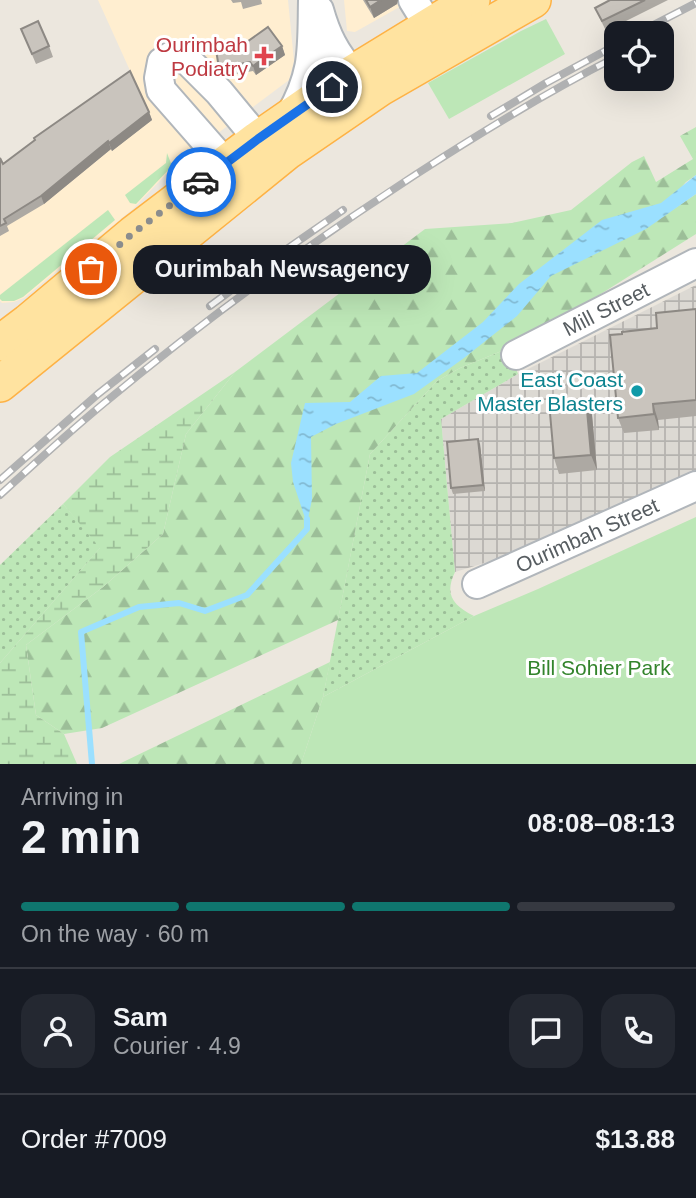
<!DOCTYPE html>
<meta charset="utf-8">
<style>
:root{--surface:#171b24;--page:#242831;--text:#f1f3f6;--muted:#9ea1a6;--line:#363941;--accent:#0f766e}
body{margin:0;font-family:Helvetica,sans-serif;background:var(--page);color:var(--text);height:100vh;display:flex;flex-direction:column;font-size:26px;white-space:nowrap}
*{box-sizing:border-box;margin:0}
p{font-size:23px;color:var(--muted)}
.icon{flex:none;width:38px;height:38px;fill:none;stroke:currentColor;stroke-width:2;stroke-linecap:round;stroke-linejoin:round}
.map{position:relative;height:764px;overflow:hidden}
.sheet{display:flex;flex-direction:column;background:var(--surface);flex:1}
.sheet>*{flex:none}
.fabs{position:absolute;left:604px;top:21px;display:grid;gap:14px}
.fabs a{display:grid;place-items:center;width:70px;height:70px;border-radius:14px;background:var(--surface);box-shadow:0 7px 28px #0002;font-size:35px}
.pin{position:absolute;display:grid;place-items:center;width:60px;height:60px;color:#fff;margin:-30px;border:4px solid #fff;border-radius:50%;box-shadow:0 2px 7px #0007}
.courier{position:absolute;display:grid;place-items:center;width:70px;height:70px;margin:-35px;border:5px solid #1a73e8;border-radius:50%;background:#fff;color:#222;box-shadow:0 2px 9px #0007}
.bubble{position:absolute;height:49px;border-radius:21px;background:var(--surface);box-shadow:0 7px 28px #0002;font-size:23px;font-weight:800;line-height:49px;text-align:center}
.headline em{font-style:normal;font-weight:800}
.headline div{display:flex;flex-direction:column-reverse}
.headline{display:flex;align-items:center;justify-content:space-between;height:119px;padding:0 21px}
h1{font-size:46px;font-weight:800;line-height:52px}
.bar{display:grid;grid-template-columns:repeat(4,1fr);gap:10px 7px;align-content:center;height:84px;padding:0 21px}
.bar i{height:9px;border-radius:5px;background:var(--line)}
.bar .selected{background:var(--accent)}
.bar p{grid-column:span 4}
.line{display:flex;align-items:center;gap:18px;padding:0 21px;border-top:2px solid var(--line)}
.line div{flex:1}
.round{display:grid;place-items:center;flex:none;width:74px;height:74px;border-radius:21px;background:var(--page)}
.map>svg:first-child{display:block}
.commercial{fill:#ffeed0}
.industrial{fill:url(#industrial-grid)}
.grass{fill:url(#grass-dots)}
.forest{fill:url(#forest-firs)}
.wetland{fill:url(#wetland-marsh)}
.green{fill:#bde7b7}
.water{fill:url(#water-ripples)}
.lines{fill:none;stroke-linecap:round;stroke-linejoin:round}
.stream{stroke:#9be0ff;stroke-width:6}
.minor-casing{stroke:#b1b6bb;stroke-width:32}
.major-casing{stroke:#feb245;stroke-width:38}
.minor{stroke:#fff;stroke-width:28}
.major{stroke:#ffe3a0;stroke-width:35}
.rail-casing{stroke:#b0b1b2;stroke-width:8}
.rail{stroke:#fff;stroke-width:5;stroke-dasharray:16;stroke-linecap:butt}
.wall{fill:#ada9a3}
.shaded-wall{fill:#8d8984}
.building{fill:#c9c4bd;stroke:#8d8984;stroke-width:2}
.done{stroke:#8b8d8d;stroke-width:7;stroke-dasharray:0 12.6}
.route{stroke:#1a73e8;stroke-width:9}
.health-dot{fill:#e0444e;stroke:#fff;stroke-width:2.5}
.culture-dot{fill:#0f9aa8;stroke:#fff;stroke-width:2.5}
.labels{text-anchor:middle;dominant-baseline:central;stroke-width:6;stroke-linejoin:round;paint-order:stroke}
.health-label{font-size:21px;fill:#be3a42;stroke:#fff;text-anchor:end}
.street-label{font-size:21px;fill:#575d61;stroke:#fff}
.culture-label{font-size:21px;fill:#0d838f;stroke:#fff;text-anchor:end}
.park-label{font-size:21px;fill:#33842c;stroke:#fff}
</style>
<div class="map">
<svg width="696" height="764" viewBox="0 0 696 764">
<defs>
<pattern id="industrial-grid" width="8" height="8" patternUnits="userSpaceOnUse" patternTransform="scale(1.75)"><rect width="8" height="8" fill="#dcd9d3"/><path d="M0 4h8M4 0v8" fill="none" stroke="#b5b3af"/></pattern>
<pattern id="grass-dots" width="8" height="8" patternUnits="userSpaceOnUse" patternTransform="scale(1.75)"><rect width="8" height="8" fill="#bde7b7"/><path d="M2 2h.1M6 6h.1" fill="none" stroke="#9cbe98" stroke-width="1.8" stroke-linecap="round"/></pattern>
<pattern id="forest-firs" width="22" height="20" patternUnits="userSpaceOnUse" patternTransform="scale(1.75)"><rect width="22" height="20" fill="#bde7b7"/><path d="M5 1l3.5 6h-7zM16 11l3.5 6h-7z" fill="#9cbe98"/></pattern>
<pattern id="wetland-marsh" width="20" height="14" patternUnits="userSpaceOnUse" patternTransform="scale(1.75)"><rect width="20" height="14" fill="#bde7b7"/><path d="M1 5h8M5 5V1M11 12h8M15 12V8" fill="none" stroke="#9cbe98"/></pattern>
<pattern id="water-ripples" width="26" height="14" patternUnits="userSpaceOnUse" patternTransform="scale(1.75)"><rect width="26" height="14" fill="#9be0ff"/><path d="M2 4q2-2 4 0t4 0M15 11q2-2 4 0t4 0" fill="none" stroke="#81b9d2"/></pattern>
</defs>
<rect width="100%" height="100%" fill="#ece7de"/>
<g class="commercial">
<polygon points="98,0 288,0 294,61 289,80 174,166 133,209 24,298 14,302 2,303 0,301 0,170 132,75"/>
<polygon points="344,0 412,0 355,32 347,31"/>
</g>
<polygon class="industrial" points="696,285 696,471 501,558 455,572 441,419 518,374"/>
<g class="grass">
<path d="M509,348L518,374L441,419L455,572C444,595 453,605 474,616L323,697L370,454L437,381L460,368Z"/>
<polygon points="63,504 101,547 0,663 0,565"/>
</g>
<g class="forest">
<polygon points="696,127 696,175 686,182 647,227 696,194 696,234 542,331 509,348 460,368 437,381 370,454 338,620 102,728 64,734 36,715 26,645 103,587 163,534 186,434 235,372 425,229 512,223 571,210 632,162 644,156 656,182 693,159 680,136"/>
<polygon points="330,662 323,697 301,764 119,764"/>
</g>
<polygon class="wetland" points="235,372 186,434 163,534 103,587 26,645 36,715 64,734 77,764 0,764 0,663 100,548 63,504 110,457"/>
<g class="green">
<polygon points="546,19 565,54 449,119 428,83 521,31"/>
<polygon points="167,153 172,166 136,204 130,203 125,195 166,163"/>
<polygon points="108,210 115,220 23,297 14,301 2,301 0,299 0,295"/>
<polygon points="696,517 696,764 301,764 323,697 474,616 538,589"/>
</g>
<polygon class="water" points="696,175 696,194 646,229 551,276 517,316 464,358 414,394 336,424 311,437 312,499 307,524 293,482 291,463 305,403 350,402 381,376 417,373 483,322 519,284 602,220 661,203"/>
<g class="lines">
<polyline class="stream" points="92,764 81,632 139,607 179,603 205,611 247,595 307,529 307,519"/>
<defs>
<g id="minor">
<polyline points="413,0 429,26"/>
<path d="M319,10C326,35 335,54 353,73"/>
<path d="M290,116C315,72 312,49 313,0"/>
<polyline points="225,163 161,90 159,78 162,62 173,55 188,61 219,92 258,139"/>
<polyline points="516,355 696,263"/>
<polyline points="477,584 696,486"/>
</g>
<g id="major">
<polyline points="0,343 28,322 133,234 258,139 353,73 472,0"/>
<polyline points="0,384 288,151 380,88 533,0"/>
</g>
</defs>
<use href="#minor" class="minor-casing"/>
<use href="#major" class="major-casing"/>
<use href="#minor" class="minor"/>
<use href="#major" class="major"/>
<defs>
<g id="rail">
<polyline points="638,33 696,3"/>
<polyline points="491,116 546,83 616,45"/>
<polyline points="210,306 281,253 343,210"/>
<polyline points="0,480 98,394 155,349"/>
<path d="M0,495C34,464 68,433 103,404C203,321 307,245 415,175C480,133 547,92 616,57"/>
</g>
</defs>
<use href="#rail" class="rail-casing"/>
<use href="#rail" class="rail"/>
</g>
<g class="wall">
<polygon points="231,0 261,0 262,4 243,9 241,2 233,3"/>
<polygon points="363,0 398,0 397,4 374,18"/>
<polygon points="610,0 668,0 606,31 595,8"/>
<polygon points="21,29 49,46 53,57 36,64"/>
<polygon points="282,46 285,55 256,75 253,71 226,76 222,71 218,62 235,51"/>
<polygon points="149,112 152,120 112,151 111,149 44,204 7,226 9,231 0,236 0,158 3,164"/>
<polygon points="696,309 696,416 658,420 659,430 624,433 618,418 622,334 657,328"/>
<polygon points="586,399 592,415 597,470 559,474 554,458"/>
<polygon points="480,444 485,491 453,494 451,488"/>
</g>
<g class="shaded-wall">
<polygon points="381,0 398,0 397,4 374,18 370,7"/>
<polygon points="282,46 285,55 256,75 253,66"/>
<polygon points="149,112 152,120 112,151 109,143"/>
<polygon points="108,141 111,149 44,204 41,196"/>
<polygon points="586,399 592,415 597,470 591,455"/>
<polygon points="653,404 658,420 659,430 654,414"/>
<polygon points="478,439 480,444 485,491 483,485"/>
</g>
<g class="building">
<polygon points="366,0 381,0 370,7"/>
<polygon points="610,0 645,0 602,21 595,8"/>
<polygon points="38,21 49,46 32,54 21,29"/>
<polygon points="268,27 282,46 253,66 250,62 223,67 218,62 216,50 233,47 234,51"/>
<polygon points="130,71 149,112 109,143 108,141 41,196 4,219 6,223 0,226 0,158 3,164 35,140 34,138"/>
<polygon points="696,309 696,400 653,404 654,414 618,418 610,335 622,334 622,332 657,328 656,313"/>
<polygon points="586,399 591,455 554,458 549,402"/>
<polygon points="478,439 483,485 451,488 447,442"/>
</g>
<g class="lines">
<polyline class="done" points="91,269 132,234 201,182"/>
<polyline class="route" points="201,182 258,139 332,87"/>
</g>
<path class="health-dot" d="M260.5 45.5h7v7h7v7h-7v7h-7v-7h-7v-7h7z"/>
<circle class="culture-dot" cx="637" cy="391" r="7"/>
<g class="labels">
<g class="health-label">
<text x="248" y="44">Ourimbah<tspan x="248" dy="24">Podiatry</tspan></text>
</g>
<g class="street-label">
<text transform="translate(606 309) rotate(-27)">Mill Street</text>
<text transform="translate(587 535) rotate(-24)">Ourimbah Street</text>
</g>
<g class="culture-label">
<text x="623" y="379">East Coast<tspan x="623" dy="24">Master Blasters</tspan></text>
</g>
<g class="park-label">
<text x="599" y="667">Bill Sohier Park</text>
</g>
</g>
</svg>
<div class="fabs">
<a><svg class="icon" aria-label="locate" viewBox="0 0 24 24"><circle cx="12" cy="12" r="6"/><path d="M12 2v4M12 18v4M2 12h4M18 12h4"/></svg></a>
</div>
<div class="pin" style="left:91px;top:269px;background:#ea580c"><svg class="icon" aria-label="bag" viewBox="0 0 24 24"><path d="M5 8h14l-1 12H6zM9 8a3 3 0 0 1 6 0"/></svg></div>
<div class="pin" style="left:332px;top:87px;background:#1f2937"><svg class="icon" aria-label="home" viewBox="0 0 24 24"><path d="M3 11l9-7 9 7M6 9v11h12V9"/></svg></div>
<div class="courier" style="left:201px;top:182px"><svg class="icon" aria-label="car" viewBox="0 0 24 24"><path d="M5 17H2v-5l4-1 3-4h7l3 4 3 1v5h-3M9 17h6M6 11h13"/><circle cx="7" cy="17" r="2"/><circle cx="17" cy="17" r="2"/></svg></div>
<div class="bubble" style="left:133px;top:245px;width:298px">Ourimbah Newsagency</div>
</div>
<section class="sheet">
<div class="headline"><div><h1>2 min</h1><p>Arriving in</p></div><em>08:08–08:13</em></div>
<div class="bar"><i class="selected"></i><i class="selected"></i><i class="selected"></i><i></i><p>On the way · 60 m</p></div>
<div class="line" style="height:126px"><a class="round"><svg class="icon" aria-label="person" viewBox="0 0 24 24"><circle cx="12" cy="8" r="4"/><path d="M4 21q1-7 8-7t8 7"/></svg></a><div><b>Sam</b><p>Courier · 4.9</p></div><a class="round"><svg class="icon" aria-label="chat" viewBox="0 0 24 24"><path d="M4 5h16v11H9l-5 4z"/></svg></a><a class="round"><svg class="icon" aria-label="phone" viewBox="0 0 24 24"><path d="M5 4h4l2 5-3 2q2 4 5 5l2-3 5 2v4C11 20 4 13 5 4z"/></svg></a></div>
<div class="line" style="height:91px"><div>Order #7009</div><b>$13.88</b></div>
</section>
